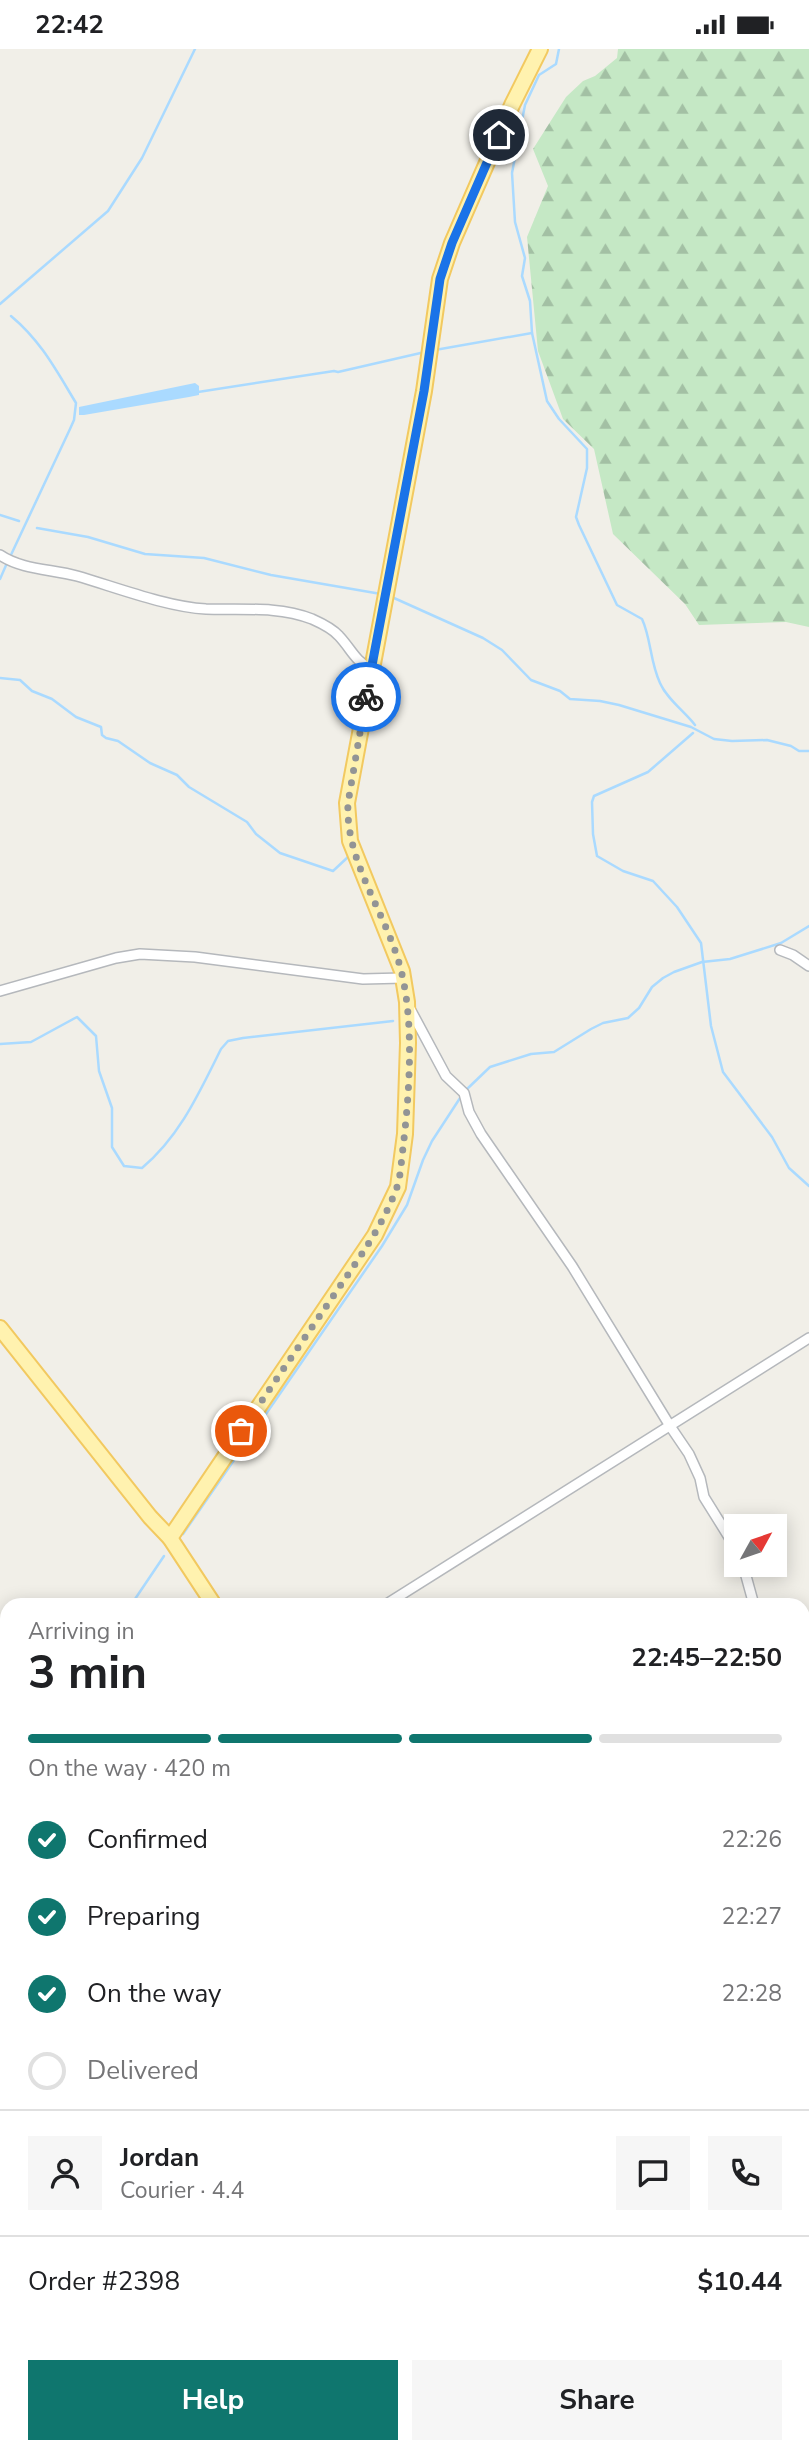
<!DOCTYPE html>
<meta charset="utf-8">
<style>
:root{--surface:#fff;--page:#f6f6f6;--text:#202124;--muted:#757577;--line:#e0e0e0;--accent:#0f766e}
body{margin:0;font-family:"Nunito Sans",sans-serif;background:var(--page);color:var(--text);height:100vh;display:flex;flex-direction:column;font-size:26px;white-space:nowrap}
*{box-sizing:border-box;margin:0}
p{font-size:23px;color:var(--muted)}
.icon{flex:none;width:38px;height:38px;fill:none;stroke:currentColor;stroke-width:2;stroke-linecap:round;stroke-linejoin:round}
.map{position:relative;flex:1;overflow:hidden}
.sheet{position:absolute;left:0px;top:1549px;width:810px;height:856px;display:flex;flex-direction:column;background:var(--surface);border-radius:21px 21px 0 0;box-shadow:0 4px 18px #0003}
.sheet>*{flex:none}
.needle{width:46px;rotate:50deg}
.tools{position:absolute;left:724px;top:1465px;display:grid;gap:14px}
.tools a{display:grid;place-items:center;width:63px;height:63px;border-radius:0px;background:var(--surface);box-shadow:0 4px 18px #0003;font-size:35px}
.pin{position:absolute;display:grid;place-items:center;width:60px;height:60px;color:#fff;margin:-30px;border:4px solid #fff;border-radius:50%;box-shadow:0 2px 7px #0007}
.courier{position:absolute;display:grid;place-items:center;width:70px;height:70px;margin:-35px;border:5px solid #1a73e8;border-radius:50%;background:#fff;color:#222;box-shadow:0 2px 9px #0007}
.headline em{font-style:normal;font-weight:700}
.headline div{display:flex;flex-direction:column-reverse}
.headline{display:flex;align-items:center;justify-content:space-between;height:119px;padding:0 28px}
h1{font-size:46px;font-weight:700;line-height:52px}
.bar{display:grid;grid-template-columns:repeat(4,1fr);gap:10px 7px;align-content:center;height:84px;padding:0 28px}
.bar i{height:9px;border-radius:5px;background:var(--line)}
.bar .on{background:var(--accent)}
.bar p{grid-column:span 4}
.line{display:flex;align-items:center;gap:18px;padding:0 28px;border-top:2px solid var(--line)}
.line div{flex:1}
.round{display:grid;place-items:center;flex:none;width:74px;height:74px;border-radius:0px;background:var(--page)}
ol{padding:0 28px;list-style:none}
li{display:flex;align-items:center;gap:21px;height:77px}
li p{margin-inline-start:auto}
li .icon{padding:7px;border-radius:50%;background:var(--accent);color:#fff;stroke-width:4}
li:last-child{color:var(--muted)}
li i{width:38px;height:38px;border:4px solid var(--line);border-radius:50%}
.primary-button{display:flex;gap:14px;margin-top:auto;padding:14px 28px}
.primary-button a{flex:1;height:80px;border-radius:0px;background:var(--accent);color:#fff;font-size:28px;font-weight:700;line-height:80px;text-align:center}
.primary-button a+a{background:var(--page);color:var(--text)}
.status{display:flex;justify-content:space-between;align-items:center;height:49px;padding:0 35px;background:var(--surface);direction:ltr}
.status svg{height:19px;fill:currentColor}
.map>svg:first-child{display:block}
.grass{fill:#c5e8c5}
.forest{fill:url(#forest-firs)}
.water{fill:#aadaff}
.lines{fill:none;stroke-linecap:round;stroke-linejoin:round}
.stream{stroke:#aadaff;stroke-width:2.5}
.minor-casing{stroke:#b5b8bc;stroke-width:12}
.primary-casing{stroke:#f2c960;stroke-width:18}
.motorway-casing{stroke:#f9ab00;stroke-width:19}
.minor{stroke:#fff;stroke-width:9}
.primary{stroke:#fff2af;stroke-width:14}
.motorway{stroke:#fde293;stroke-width:16}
.done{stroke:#929495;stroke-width:7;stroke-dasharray:0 12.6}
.route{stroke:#1a73e8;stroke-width:9}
</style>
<div class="status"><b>22:42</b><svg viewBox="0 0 49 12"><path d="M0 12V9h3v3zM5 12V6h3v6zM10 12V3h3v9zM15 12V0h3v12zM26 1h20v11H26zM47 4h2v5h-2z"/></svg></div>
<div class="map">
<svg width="809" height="2404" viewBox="0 0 809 2404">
<defs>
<pattern id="forest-firs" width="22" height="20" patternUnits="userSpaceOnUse" patternTransform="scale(1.75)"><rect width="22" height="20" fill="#c5e8c5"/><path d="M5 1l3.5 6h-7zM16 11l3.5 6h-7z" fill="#a3c0a4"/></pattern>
</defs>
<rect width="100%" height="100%" fill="#f1efe8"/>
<polygon class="grass" points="0,2257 7,2270 7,2301 0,2288"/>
<polygon class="forest" points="618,0 809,0 809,578 786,573 699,576 685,555 613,485 594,400 563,370 538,302 527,188 548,137 533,100 566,48 583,32 595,27 617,9"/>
<polygon class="water" points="195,334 199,337 199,346 189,348 84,366 79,366 79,358"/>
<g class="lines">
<g class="stream">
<path d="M559,0L556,15L539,26L525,56L512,124L515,173L525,209L522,227L530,252L532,284L547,352L559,370L587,400V419L576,468L579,476L617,556L642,570C651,589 650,613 660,634C667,650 684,662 695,676"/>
<polyline points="0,255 108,162 142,109 195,0"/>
<polyline points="435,301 532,284"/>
<polyline points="198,343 334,322 338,323 425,303"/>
<polyline points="0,466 19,472"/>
<polyline points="37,479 88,488 145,505 204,509 271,526 381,545"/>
<path d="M10,508L70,380L74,371L76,354C56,321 41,292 11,267"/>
<polyline points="0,530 7,514"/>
<polyline points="394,549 483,589 502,601 531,631 560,642 570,650 600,652 619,656 691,678 714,690 732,692 767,691 791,697 799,702 809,702"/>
<polyline points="0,629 20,631 32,642 52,650 76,668 101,678 102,686 106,689 118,692 150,714 177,726 189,738 247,773 256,785 280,804 333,822 348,808"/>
<polyline points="693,684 648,723 594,747 592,753 593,785 597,807 623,822 653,832 677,858 701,894 711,977 723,1023 772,1088 789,1119 809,1137"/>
<path d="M0,995L31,993L77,968L96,987L99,1022L112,1059V1098L124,1117L142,1119C180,1087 199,1044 221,1000L228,992L243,989L393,972"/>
<polyline points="466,1041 490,1018 531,1005 554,1003 591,980 603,974 628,969 639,959 652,938 663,929 674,923 702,913 730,910 781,894 809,877"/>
<polyline points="183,1485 382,1197 407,1156 423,1111 432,1092 462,1046"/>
<polyline points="131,1556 164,1507"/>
<polyline points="0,1912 7,1906"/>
<polyline points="803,2179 809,2176"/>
<polyline points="717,2398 717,2404"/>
</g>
<defs>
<g id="minor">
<path d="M0,506C22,521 52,520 77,527C115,538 167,558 206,560C242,561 278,557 312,570C321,574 332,579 339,587C352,601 354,611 372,621"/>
<polyline points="780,901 793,906 809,917"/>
<polyline points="0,942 116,909 140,905 195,908 363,930 403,929"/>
<polyline points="409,958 446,1027 464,1044 469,1063 481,1085 572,1217 670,1377 689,1405 700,1429 704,1448 737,1501"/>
<polyline points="743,1516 754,1556"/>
<polyline points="385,1556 809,1289"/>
<polyline points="803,1592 809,1593"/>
<polyline points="803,1779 809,1775"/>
<polyline points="0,1942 7,1937"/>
<polyline points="0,2244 7,2241"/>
<polyline points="803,2329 809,2320"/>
<polyline points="743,2404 747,2398"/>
</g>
<g id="primary">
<polyline points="0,1279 150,1468 170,1489 214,1556"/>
<polyline points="170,1489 375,1186 398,1138 405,1085 408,994 407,953 402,922 350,792 347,754 424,342 440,230 452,194 512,56 540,0"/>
<polyline points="589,2398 590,2404"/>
</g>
<g id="motorway">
<polyline points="0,2124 7,2137"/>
<polyline points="0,2183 7,2196"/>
<polyline points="114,2398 117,2404"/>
<polyline points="146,2398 149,2404"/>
</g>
</defs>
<use href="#minor" class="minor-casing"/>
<use href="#primary" class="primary-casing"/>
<use href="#motorway" class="motorway-casing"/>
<use href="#minor" class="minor"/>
<use href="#primary" class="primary"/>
<use href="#motorway" class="motorway"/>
</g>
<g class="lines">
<path class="done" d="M241,1382C272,1337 303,1291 334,1246C357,1212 381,1180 396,1141C401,1128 401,1113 403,1099C409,1047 414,982 403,930C391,869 345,817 348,754L366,648"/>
<polyline class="route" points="366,648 424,342 440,230 452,194 499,86"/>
</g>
</svg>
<div class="tools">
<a><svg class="needle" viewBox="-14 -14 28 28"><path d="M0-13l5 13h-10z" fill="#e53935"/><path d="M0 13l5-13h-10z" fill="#757577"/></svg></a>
</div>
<div class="pin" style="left:241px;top:1382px;background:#ea580c"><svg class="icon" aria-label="bag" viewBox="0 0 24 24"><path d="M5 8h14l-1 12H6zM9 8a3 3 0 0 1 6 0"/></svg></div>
<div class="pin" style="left:499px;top:86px;background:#1f2937"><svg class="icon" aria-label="home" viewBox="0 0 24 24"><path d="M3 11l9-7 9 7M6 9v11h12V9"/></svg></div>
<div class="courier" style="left:366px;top:648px"><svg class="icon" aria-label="bike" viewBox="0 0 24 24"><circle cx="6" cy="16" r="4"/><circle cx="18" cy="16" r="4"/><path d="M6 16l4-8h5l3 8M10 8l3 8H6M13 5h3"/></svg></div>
<section class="sheet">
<div class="headline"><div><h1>3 min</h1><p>Arriving in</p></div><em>22:45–22:50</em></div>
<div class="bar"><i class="on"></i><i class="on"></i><i class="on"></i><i></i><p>On the way · 420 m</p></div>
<ol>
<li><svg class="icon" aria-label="check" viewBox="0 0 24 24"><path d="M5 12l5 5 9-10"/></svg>Confirmed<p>22:26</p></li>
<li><svg class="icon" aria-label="check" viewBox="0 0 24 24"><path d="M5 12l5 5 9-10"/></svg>Preparing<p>22:27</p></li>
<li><svg class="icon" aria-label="check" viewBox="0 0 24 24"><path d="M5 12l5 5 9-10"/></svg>On the way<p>22:28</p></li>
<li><i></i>Delivered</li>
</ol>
<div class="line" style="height:126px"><a class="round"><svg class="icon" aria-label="person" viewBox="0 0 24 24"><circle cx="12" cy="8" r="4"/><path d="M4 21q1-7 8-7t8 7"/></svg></a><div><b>Jordan</b><p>Courier · 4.4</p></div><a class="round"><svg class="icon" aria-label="chat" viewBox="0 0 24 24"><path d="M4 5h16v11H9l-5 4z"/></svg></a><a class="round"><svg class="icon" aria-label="phone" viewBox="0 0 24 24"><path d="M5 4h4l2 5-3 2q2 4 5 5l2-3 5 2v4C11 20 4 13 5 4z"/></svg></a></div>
<div class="line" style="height:91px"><div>Order #2398</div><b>$10.44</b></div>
<div class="primary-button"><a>Help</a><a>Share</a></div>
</section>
</div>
